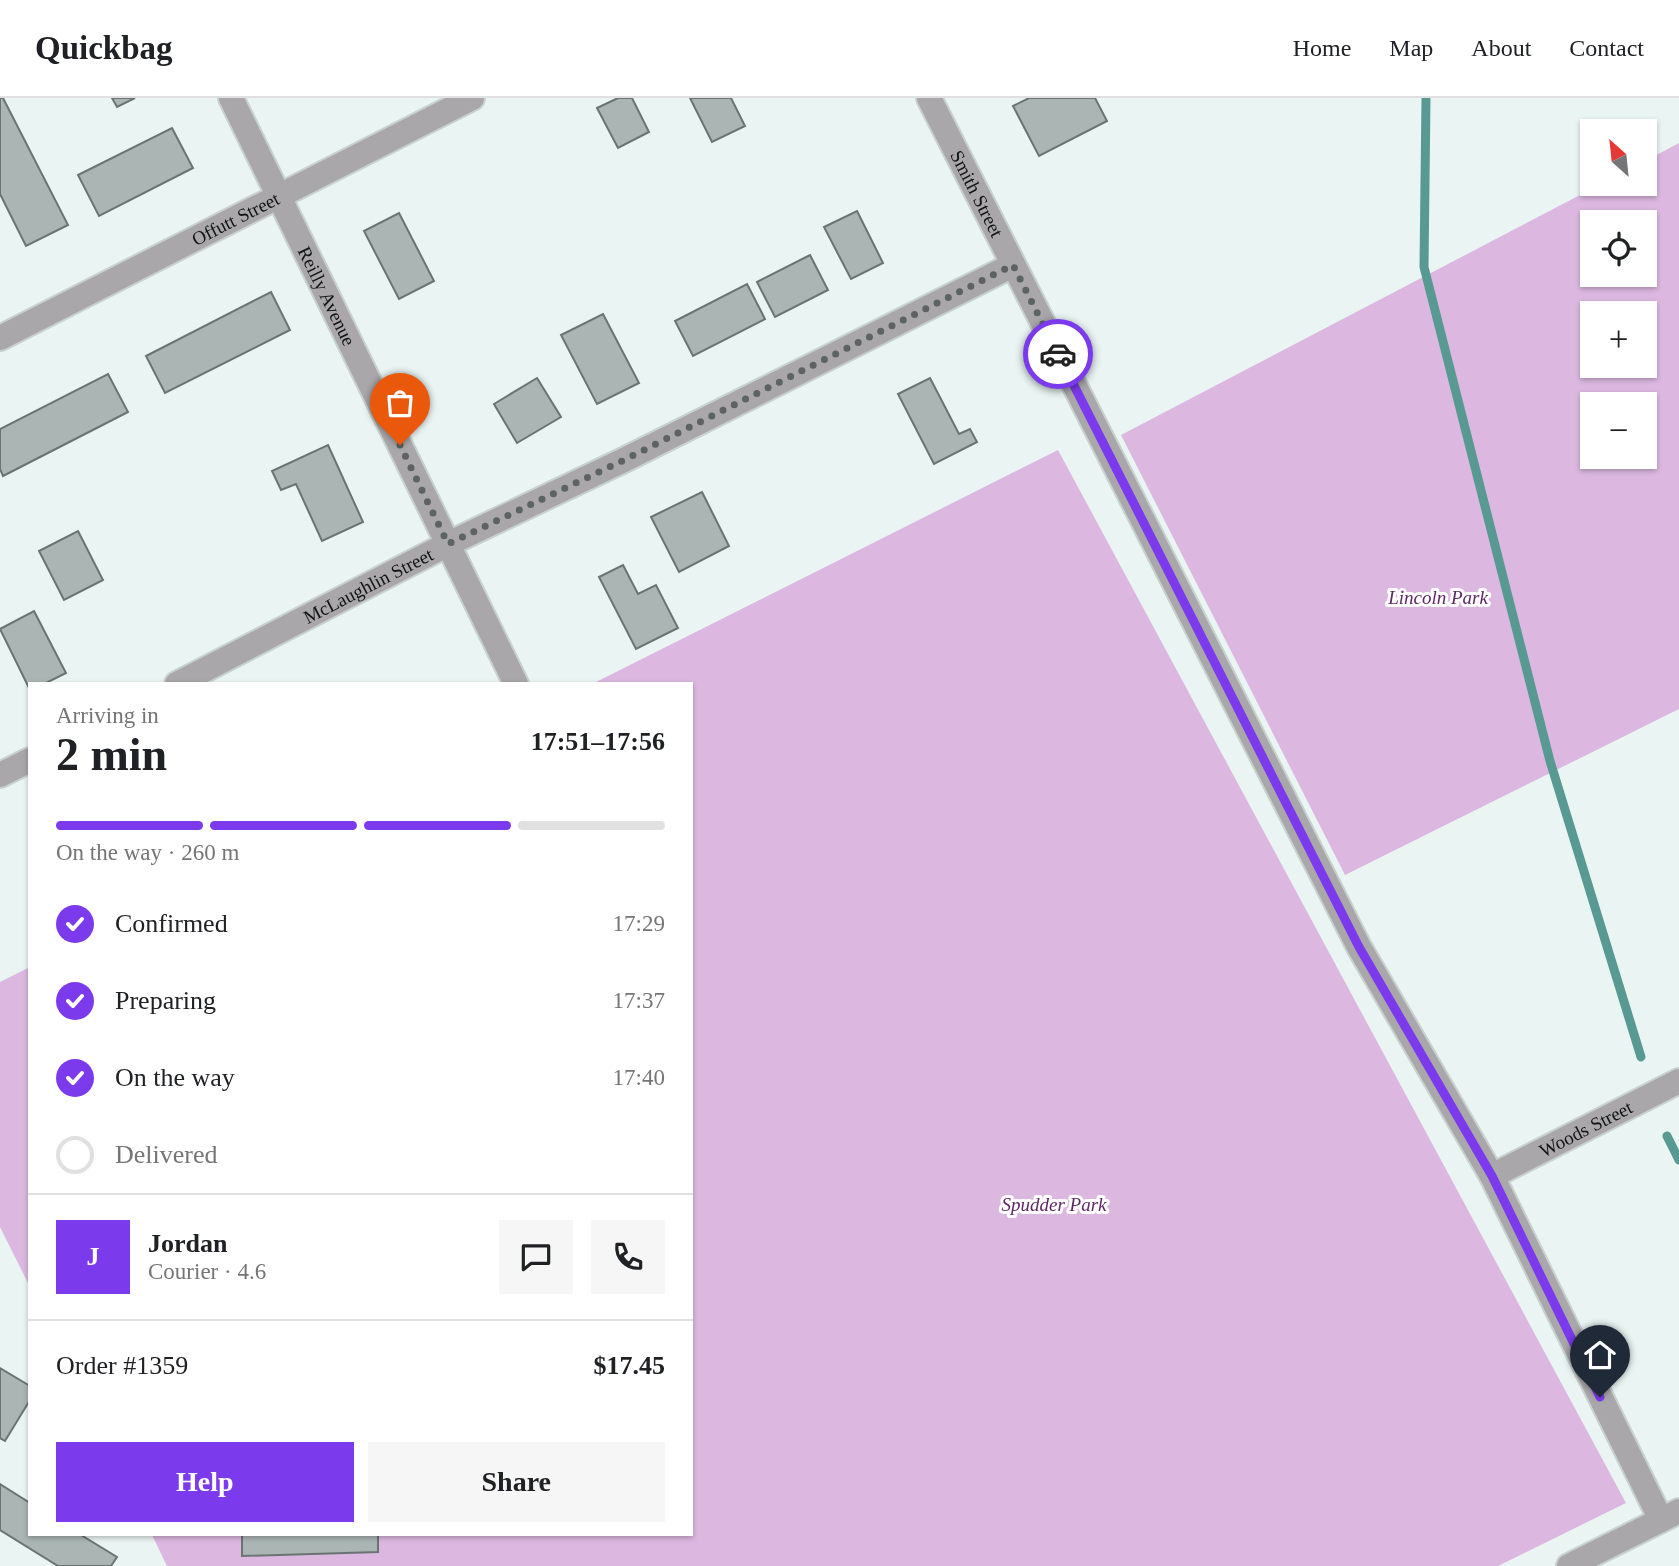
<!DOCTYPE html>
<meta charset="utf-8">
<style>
:root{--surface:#fff;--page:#f6f6f6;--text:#202124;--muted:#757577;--line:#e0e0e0;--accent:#7c3aed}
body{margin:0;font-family:Georgia,serif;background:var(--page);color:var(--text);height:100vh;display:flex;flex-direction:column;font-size:26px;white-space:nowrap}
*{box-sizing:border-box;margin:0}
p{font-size:23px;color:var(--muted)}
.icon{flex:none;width:38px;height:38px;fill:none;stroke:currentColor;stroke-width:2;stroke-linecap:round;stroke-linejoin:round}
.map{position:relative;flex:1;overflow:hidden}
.sheet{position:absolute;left:28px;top:584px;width:665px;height:854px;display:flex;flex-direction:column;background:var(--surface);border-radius:0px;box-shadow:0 2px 5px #0004}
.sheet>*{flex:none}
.needle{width:46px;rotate:333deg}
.fabs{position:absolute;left:1580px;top:21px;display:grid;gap:14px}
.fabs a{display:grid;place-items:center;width:77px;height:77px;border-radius:0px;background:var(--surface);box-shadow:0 2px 5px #0004;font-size:35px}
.pin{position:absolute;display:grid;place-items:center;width:60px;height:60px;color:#fff;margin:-72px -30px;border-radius:50% 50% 50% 0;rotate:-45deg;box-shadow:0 0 7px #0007}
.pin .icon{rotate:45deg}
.courier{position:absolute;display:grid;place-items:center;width:70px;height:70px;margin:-35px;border:5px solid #7c3aed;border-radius:50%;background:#fff;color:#222;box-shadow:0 2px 9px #0007}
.summary em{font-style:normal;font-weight:600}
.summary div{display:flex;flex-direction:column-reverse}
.summary{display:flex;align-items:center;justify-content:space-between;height:119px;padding:0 28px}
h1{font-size:46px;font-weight:600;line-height:52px}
.bar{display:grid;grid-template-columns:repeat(4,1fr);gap:10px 7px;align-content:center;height:84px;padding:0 28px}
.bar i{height:9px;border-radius:5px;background:var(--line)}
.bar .on{background:var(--accent)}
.bar p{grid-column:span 4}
.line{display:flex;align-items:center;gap:18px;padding:0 28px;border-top:2px solid var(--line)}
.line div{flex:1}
.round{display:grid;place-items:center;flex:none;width:74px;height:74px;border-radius:0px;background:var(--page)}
ol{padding:0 28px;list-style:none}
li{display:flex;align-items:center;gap:21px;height:77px}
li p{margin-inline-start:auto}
li .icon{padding:7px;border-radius:50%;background:var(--accent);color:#fff;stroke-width:4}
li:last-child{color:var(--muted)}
li i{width:38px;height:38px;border:4px solid var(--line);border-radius:50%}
.button{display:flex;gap:14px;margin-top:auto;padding:14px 28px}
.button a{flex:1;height:80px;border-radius:0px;background:var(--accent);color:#fff;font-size:28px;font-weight:600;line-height:80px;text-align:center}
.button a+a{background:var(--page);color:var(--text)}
header{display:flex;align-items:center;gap:42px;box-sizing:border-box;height:98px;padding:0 35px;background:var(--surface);border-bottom:2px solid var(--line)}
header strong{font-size:33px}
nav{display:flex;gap:38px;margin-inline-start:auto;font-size:24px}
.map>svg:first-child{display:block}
.green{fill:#dcb8e0;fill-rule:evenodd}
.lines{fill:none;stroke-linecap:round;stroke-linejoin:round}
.stream{stroke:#589992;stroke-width:9}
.building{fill:#abb5b4;stroke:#6a7472;stroke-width:2}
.street-casing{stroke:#c7d1cf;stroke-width:28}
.street{stroke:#aaa7aa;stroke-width:24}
.done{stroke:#5c6361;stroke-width:7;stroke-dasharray:0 12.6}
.route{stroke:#7c3aed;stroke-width:9}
.labels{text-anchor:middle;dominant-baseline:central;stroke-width:6;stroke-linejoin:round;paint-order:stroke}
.street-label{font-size:19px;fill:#101413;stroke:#fff}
.park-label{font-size:19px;font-style:italic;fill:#5f2765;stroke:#fff}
</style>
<header>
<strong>Quickbag</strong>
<nav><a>Home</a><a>Map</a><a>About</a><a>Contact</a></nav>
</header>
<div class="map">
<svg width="1679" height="1468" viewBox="0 0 1679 1468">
<rect width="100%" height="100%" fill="#eaf5f3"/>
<g class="green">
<path d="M1679,45V611L1345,777L1121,337L1601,86H1645V63ZM1592,124H1645V177H1592ZM1645,215V268H1592V215ZM1592,306H1645V359H1592Z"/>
<polygon points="1058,352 1626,1405 1498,1468 167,1468 152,1437 691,1437 691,586 592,586"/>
<polygon points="30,869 30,1189 0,1129 0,884"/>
</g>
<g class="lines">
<g class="stream">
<polyline points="1426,0 1424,169 1550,663 1641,959"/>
<polyline points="1667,1038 1679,1062"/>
</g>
</g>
<g class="building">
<polygon points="0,0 3,0 68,127 26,148 0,96"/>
<polygon points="112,0 135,0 117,9"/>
<polygon points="618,0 632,0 649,34 618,50 597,10"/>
<polygon points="690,0 731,0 745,28 712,44"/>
<polygon points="1029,0 1095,0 1107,23 1039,58 1013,8"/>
<polygon points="172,30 193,70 99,118 78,77"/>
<polygon points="857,113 883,165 851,181 824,129"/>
<polygon points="399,115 434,183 399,201 364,133"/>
<polygon points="810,157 828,192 775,219 757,184"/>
<polygon points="747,186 765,221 693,258 675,223"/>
<polygon points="271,194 290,232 165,295 146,258"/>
<polygon points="603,216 639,285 597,306 561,237"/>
<polygon points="108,276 128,314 3,378 0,371 0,331"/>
<polygon points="537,280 561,319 517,345 494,306"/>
<polygon points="930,280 959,336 970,331 977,344 934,366 898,296"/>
<polygon points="328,347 363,424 322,443 296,386 281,392 272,373"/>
<polygon points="702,394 729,448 679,474 651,419"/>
<polygon points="78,433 103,482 64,502 39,453"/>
<polygon points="623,467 638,496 656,487 678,530 636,551 599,479"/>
<polygon points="34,513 66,575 44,586 30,586 30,592 0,531"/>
<polygon points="0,1270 30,1288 30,1302 5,1343 0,1340"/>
<polygon points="0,1386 30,1405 30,1437 81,1437 117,1459 111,1468 58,1468 0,1432"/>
<polygon points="242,1437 378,1437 378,1454 242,1458"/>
</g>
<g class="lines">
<defs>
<g id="street">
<path id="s1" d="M231,0L516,586"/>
<path id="s2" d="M929,0L1359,849L1492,1078L1661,1422"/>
<path id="s3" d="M0,240L472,0"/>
<path id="s4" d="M177,586L448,446L624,362L1013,167"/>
<polyline points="0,677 30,662"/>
<path id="s5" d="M1492,1078L1679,983"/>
<polyline points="1569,1468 1679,1413"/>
</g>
</defs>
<use href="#street" class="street-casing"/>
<use href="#street" class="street"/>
</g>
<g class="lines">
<polyline class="done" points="400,347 448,446 624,362 1013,167 1058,256"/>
<polyline class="route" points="1058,256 1359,849 1492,1078 1600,1299"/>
</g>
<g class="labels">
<g class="street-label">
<text stroke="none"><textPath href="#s2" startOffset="107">Smith Street</textPath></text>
<text stroke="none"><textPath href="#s3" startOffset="264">Offutt Street</textPath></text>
<text stroke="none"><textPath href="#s1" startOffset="220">Reilly Avenue</textPath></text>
<text stroke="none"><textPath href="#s4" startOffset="215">McLaughlin Street</textPath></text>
<text stroke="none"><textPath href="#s5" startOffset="105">Woods Street</textPath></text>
</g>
<g class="park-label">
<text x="1438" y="499">Lincoln Park</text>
<text x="1054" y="1106">Spudder Park</text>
</g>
</g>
</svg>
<div class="fabs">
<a><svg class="needle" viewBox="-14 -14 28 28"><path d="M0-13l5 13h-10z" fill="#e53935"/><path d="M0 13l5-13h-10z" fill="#757577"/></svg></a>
<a><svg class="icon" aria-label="locate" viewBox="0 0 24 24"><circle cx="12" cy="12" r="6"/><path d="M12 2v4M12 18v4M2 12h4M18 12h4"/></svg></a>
<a>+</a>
<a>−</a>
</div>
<div class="pin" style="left:400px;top:347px;background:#ea580c"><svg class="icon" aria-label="bag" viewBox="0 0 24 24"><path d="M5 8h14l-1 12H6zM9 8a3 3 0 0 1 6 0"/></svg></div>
<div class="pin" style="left:1600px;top:1299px;background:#1f2937"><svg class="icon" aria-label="home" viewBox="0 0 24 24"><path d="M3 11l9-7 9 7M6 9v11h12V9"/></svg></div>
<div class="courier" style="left:1058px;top:256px"><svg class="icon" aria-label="car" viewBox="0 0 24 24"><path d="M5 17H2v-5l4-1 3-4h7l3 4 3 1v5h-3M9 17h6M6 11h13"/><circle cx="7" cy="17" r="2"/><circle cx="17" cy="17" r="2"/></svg></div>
<section class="sheet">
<div class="summary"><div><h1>2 min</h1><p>Arriving in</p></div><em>17:51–17:56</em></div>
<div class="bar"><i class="on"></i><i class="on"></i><i class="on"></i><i></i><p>On the way · 260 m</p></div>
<ol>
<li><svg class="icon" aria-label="check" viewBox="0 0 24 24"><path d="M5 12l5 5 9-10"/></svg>Confirmed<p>17:29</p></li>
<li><svg class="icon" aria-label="check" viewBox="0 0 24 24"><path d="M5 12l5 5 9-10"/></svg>Preparing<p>17:37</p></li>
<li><svg class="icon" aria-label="check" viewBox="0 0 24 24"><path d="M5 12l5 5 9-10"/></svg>On the way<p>17:40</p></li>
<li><i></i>Delivered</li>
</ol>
<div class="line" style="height:126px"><b class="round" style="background:var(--accent);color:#fff">J</b><div><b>Jordan</b><p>Courier · 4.6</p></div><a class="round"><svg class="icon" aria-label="chat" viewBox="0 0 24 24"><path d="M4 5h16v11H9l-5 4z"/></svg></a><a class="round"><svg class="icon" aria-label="phone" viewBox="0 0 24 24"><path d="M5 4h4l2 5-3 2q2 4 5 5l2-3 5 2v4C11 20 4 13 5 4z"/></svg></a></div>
<div class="line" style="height:91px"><div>Order #1359</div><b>$17.45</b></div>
<div class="button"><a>Help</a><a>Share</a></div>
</section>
</div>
